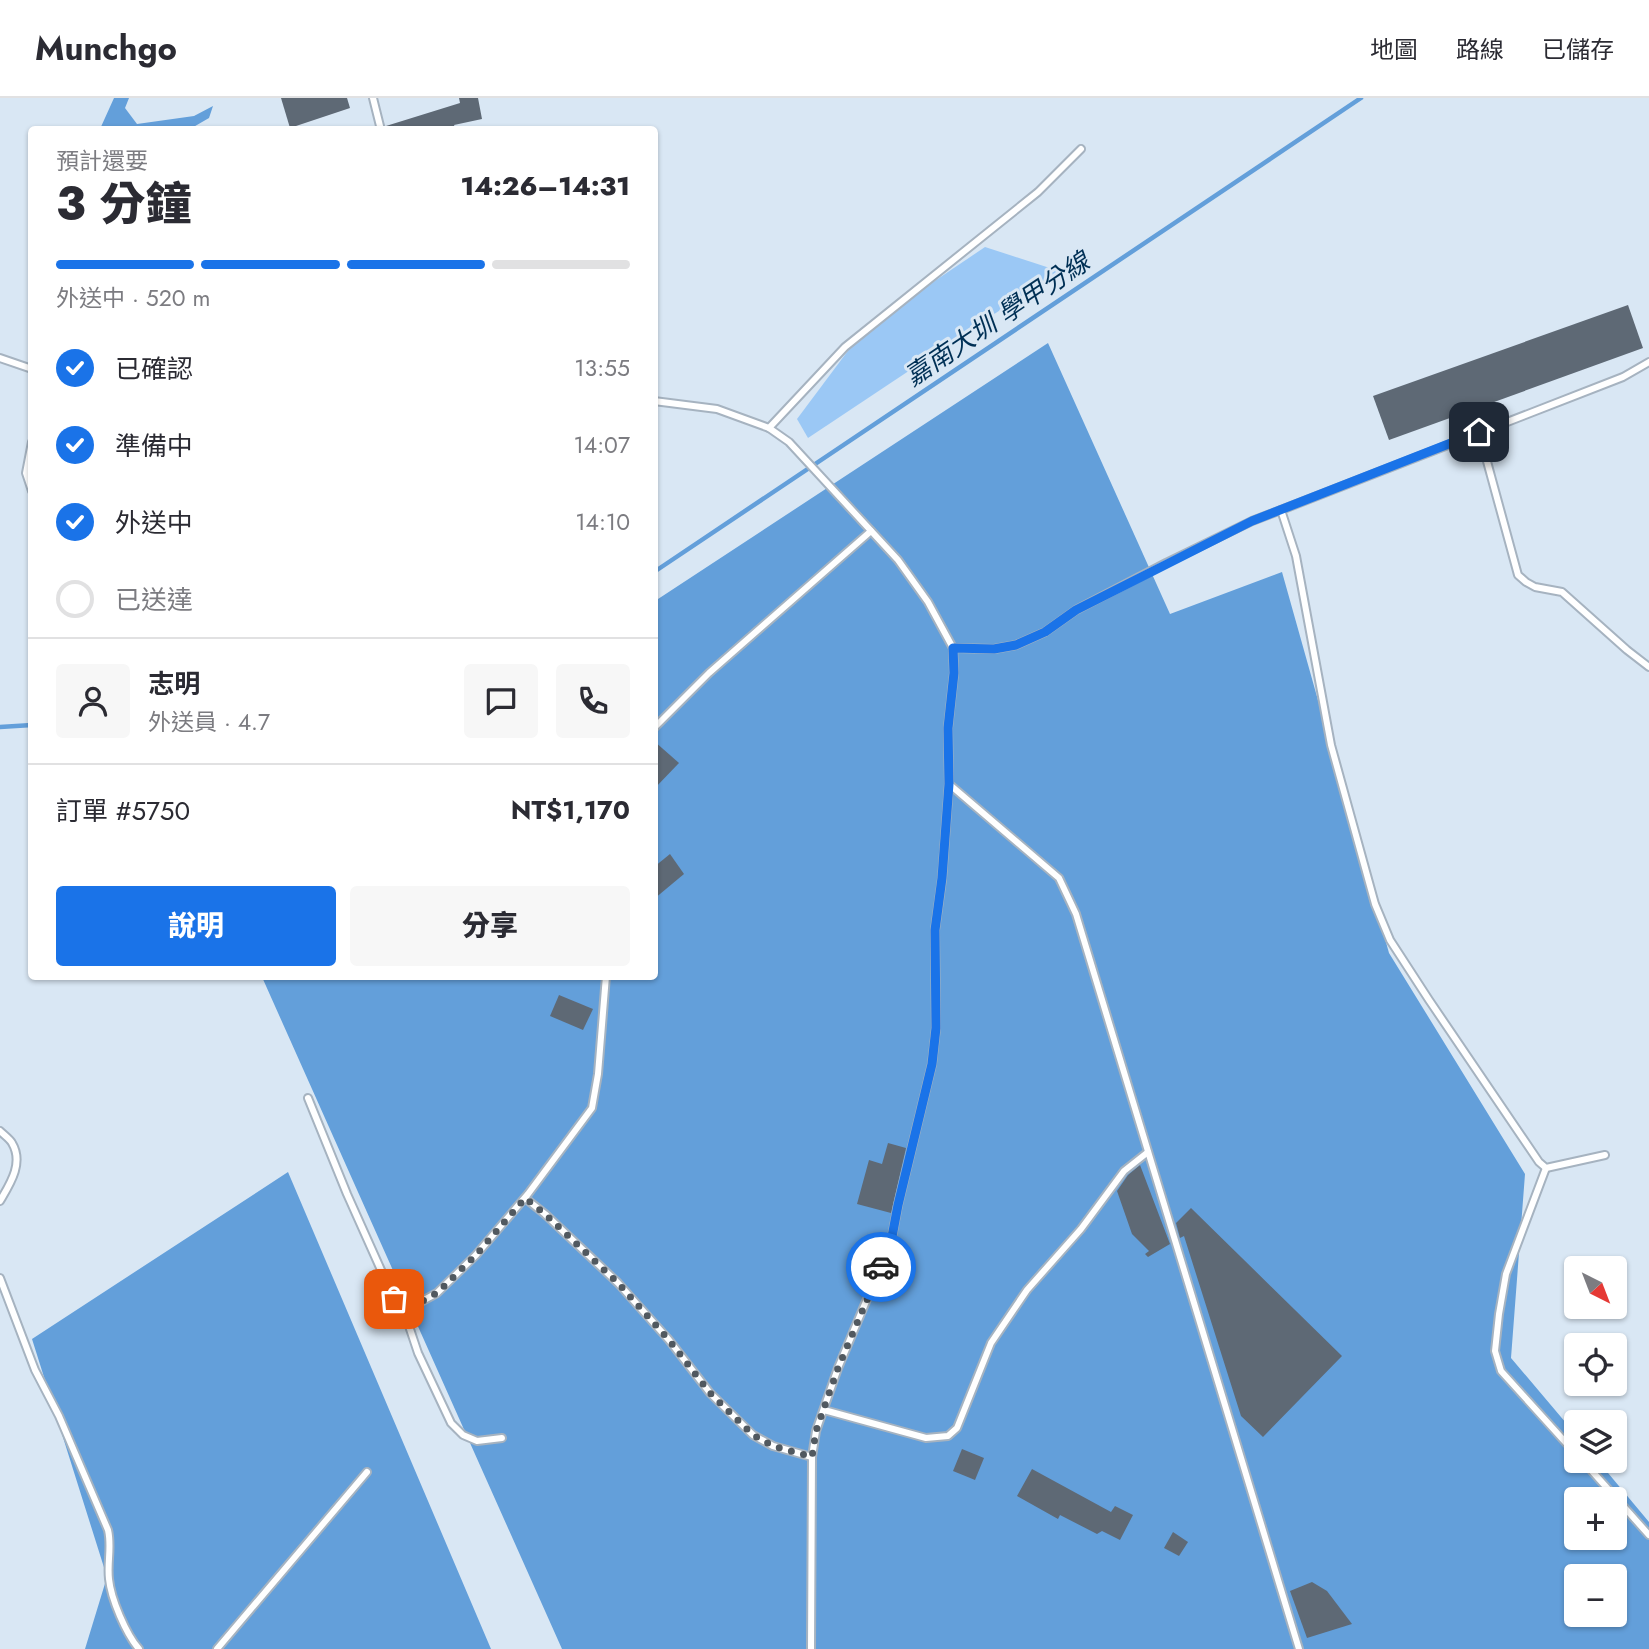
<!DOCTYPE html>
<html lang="zh-TW">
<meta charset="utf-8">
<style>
:root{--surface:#fff;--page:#f7f7f7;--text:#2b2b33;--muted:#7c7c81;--line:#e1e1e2;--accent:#1a73e8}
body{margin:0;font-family:Jost,"Noto Sans TC",sans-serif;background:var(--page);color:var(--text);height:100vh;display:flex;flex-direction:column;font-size:26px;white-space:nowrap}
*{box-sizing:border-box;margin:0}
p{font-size:23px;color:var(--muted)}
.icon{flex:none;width:38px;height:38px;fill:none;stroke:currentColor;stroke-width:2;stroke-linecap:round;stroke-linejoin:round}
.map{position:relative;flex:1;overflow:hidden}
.drawer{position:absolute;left:28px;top:28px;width:630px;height:854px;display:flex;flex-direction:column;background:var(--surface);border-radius:7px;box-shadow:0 2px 5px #0004}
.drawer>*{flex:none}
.needle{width:46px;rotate:138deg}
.fabs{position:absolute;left:1564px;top:1158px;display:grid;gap:14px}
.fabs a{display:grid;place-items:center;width:63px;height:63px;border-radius:7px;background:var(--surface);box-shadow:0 2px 5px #0004;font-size:35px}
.pin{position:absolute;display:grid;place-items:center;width:60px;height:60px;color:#fff;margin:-30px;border-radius:14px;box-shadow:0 4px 10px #0006}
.courier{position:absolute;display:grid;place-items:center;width:70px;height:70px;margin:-35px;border:5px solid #1a73e8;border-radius:50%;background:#fff;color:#222;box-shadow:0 2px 9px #0007}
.summary em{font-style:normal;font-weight:800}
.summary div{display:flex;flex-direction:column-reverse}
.summary{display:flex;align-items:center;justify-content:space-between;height:119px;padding:0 28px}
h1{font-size:46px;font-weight:800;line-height:52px}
.bar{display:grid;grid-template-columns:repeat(4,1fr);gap:10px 7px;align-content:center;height:84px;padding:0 28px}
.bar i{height:9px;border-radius:5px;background:var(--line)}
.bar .on{background:var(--accent)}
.bar p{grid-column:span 4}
.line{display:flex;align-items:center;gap:18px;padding:0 28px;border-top:2px solid var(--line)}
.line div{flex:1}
.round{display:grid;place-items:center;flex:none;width:74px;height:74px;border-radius:7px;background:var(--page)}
ol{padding:0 28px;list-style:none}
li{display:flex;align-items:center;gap:21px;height:77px}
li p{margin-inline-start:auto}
li .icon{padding:7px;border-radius:50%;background:var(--accent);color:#fff;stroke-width:4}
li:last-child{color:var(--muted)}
li i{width:38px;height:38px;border:4px solid var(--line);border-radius:50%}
.button{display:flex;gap:14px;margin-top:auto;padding:14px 28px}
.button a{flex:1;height:80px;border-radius:7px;background:var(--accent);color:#fff;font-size:28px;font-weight:800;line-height:80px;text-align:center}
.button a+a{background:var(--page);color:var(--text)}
header{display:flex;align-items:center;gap:42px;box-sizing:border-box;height:98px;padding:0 35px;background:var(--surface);border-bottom:2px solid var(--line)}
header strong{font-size:33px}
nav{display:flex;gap:38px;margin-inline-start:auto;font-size:24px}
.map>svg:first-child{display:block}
.green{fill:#9bc8f5}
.water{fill:#639fda;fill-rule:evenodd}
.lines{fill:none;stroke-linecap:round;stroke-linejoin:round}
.stream{stroke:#639fda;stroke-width:4.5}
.building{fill:#5e6975}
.service-casing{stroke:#a6b3c0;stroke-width:10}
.service{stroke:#fff;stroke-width:6}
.done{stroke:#515960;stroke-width:7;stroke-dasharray:0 12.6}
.route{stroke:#1a73e8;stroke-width:9}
.labels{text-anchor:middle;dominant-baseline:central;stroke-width:6;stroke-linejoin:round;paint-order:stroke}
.water-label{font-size:26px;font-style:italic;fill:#003055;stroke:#d9e7f4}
</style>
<header>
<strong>Munchgo</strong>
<nav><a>地圖</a><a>路線</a><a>已儲存</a></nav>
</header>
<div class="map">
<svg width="1649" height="1551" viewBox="0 0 1649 1551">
<rect width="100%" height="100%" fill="#d9e7f4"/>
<polygon class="green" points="985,149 1059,173 808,340 797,321 865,230"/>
<g class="water">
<polygon points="114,0 129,0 125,10 137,26 194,18 213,8 209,20 190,31 100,31"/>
<path d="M1048,245L1170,516L1282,474L1389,855L1525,1076L1511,1260L1577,1338V1363H1598L1649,1424V1551H562L262,879L654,878L655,503ZM1577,1402H1615V1440H1577ZM1577,1479H1615V1517H1577Z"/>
<polygon points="288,1074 491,1551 85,1551 107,1479 32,1241"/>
</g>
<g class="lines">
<g class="stream">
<polyline points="654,474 1361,0"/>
<polyline points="0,629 32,627"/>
</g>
</g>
<g class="building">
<polygon points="281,0 347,0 350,10 290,30"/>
<polygon points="459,0 478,0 482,21 454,27 456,32 387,32 386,28 460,5"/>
<polygon points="1628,207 1643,250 1389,342 1373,298"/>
<polygon points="654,643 679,665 654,691"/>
<polygon points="670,756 684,776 654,801 654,769"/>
<polygon points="559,897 593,911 583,932 550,918"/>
<polygon points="888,1045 906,1050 891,1115 857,1106 869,1062 882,1066"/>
<polygon points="1140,1067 1170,1146 1148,1159 1145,1156 1149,1153 1132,1136 1117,1093 1128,1077"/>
<polygon points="1191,1110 1342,1258 1263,1339 1241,1318 1184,1138 1180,1140 1176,1125"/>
<polygon points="962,1351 984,1360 975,1382 953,1373"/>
<polygon points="1032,1371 1111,1414 1115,1408 1133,1417 1120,1442 1102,1433 1097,1436 1060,1417 1058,1421 1017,1398"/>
<polygon points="1173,1434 1188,1444 1179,1458 1164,1450"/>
<polygon points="1312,1484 1327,1493 1352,1526 1307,1540 1290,1493"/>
</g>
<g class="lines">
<defs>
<g id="service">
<polyline points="373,0 381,32"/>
<polyline points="0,260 32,271"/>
<polyline points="654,303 717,311 769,330 789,344 898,462 928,504 953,550 954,575 948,630 949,686 942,781 935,832 936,930 932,966 898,1107 891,1144 838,1270 816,1333 812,1359 811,1551"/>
<polyline points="769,330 845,249 1038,94 1081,51"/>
<polyline points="1479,334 1518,477 1526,484 1535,489 1562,494 1627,552 1649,569"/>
<polyline points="32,344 26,375 32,393"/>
<polyline points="953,550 994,551 1016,547 1045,534 1076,512 1166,465 1252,423 1281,412"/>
<polyline points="654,630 709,575 871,433"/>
<polyline points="949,686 1059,780 1076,816 1299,1551"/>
<polyline points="308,1000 347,1096 394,1201 404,1213 418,1255 451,1325 463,1337 477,1343 502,1340"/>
<path d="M0,1033C4,1037 10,1041 12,1045C24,1065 10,1086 0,1103"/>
<polyline points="1605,1057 1546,1070 1539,1064 1429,902 1390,842 1375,806 1331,647 1296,458 1281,412 1623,279 1649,264"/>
<polyline points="1546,1070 1506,1176 1499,1216 1495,1253 1501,1273 1577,1357"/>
<polyline points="525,1100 545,1116 618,1185 669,1242 710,1295 753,1337 773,1348 812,1359"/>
<path d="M0,1180L35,1272L59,1318L108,1432C112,1449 107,1464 109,1481C111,1501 126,1536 139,1551"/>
<polyline points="404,1213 437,1195 476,1157 528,1096 592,1010 598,976 606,878"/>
<polyline points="824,1312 926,1340 948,1338 957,1330 991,1245 1027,1192 1081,1131 1124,1073 1148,1054"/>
<polyline points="1583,1363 1649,1437"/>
<polyline points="217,1551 367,1374"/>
</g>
</defs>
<use href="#service" class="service-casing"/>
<use href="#service" class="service"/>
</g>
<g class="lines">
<polyline class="done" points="394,1201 404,1213 437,1195 476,1157 525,1100 545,1116 618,1185 669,1242 710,1295 753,1337 773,1348 812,1359 816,1333 838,1270 881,1169"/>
<polyline class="route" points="881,1169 891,1144 898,1107 932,966 936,930 935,832 942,780 949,686 948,630 954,575 953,550 994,551 1016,547 1045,534 1076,512 1252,423 1479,334"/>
</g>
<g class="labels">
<g class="water-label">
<text transform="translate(997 221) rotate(-34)">嘉南大圳 學甲分線</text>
</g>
</g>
</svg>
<div class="fabs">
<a><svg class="needle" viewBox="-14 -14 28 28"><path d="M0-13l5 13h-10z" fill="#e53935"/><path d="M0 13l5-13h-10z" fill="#7c7c81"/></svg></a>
<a><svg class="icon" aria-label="locate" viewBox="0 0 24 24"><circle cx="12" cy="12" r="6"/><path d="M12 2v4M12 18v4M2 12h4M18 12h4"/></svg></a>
<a><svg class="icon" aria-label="layers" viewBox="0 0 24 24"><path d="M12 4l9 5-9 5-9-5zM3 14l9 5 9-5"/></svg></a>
<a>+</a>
<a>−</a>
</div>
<div class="pin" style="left:394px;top:1201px;background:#ea580c"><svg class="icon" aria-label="bag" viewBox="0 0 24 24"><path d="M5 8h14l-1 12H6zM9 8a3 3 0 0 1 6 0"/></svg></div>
<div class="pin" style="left:1479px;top:334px;background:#1f2937"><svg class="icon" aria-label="home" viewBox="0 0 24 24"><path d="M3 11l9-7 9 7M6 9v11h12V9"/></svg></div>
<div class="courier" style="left:881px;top:1169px"><svg class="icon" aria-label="car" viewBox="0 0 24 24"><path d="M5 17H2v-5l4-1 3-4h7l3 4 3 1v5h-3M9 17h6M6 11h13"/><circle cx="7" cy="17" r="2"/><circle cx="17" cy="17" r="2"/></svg></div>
<section class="drawer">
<div class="summary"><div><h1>3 分鐘</h1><p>預計還要</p></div><em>14:26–14:31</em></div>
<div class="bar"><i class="on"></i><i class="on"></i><i class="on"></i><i></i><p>外送中 · 520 m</p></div>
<ol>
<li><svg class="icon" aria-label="check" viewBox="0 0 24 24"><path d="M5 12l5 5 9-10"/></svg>已確認<p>13:55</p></li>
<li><svg class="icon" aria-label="check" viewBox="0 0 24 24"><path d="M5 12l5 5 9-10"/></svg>準備中<p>14:07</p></li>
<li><svg class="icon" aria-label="check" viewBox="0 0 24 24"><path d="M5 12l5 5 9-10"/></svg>外送中<p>14:10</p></li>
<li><i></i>已送達</li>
</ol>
<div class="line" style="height:126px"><a class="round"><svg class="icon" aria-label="person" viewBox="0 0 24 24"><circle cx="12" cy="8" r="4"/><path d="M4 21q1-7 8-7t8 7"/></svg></a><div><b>志明</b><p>外送員 · 4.7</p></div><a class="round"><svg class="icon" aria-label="chat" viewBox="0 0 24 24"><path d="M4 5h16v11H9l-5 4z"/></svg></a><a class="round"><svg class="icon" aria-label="phone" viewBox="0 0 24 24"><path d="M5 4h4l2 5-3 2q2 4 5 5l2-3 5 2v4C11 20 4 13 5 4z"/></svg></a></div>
<div class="line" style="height:91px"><div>訂單 #5750</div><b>NT$1,170</b></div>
<div class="button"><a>說明</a><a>分享</a></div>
</section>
</div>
